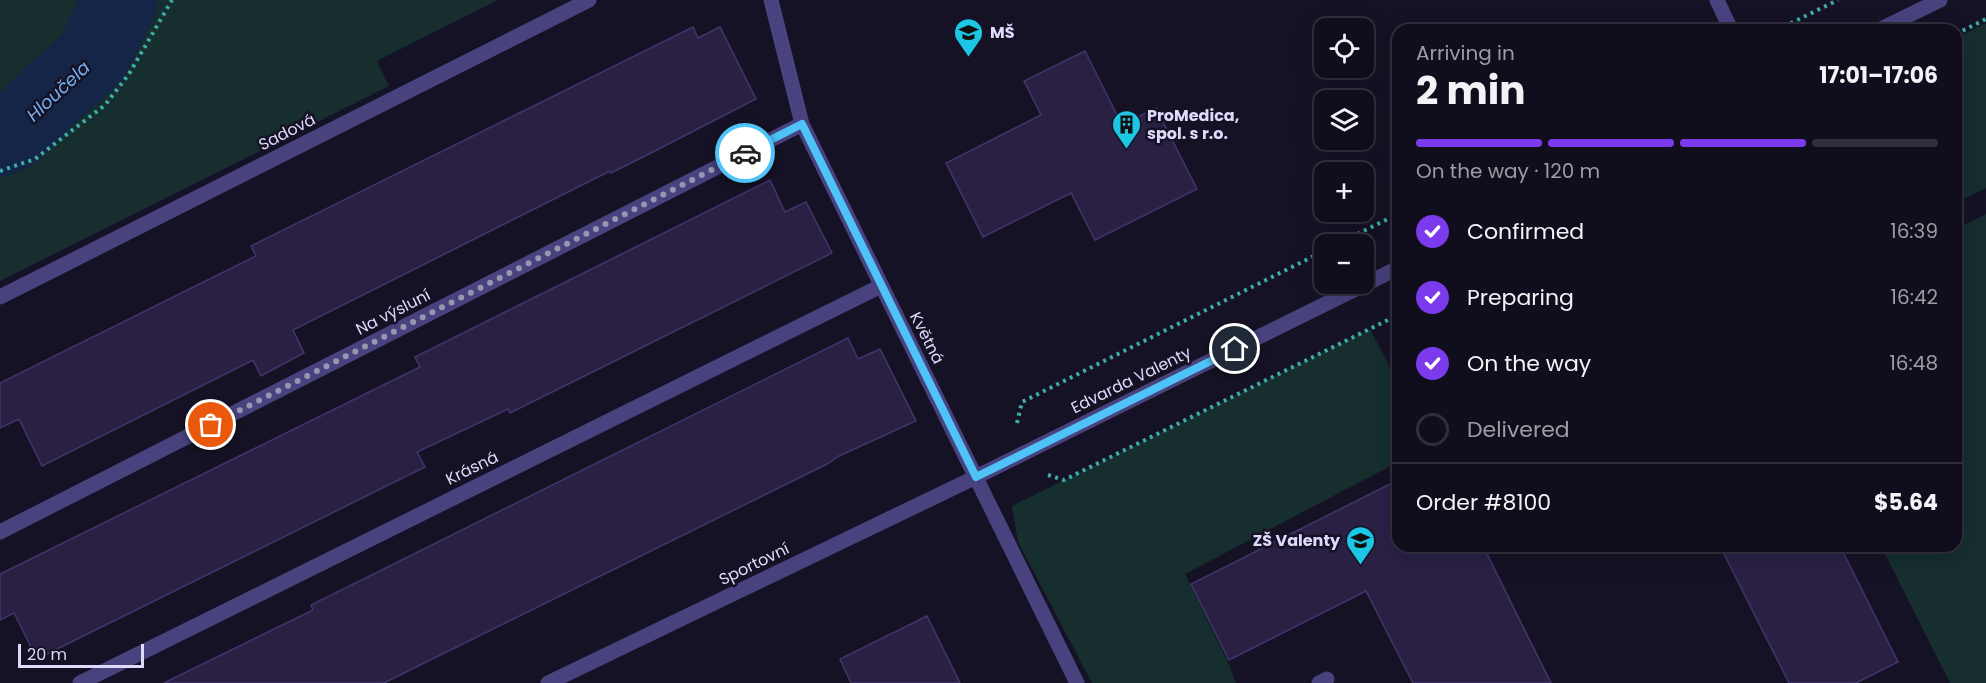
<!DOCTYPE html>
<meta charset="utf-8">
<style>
:root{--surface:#100e1c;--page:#1e1c29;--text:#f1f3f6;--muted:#9c9ca3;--line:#302e3b;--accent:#7c3aed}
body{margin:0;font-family:Poppins,sans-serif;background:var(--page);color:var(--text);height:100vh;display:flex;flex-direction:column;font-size:22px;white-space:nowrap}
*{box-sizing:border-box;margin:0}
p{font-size:20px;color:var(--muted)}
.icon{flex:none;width:33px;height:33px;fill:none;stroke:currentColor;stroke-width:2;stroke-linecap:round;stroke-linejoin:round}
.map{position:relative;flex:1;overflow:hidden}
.drawer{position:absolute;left:1392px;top:24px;width:570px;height:528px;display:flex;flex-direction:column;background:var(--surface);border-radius:18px;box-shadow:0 6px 24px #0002,0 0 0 2px var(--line)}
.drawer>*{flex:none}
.buttons{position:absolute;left:1314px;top:18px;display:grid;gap:12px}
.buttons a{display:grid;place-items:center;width:60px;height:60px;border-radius:12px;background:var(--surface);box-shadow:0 6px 24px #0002,0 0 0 2px var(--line);font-size:30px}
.scale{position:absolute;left:18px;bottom:15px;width:126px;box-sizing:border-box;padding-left:6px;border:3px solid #dfdafb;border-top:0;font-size:16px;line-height:21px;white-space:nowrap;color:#dfdafb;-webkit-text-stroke:4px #161225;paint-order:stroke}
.pin{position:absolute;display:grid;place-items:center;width:51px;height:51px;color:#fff;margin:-26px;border:3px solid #fff;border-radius:50%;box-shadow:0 2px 6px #0007}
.courier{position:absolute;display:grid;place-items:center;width:60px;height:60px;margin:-30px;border:4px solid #4fc3f7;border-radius:50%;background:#fff;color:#222;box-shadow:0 2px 8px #0007}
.overview em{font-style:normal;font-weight:700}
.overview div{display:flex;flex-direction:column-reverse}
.overview{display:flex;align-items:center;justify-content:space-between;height:102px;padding:0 24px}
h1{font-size:39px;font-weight:700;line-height:45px}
.bar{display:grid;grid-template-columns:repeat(4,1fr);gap:9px 6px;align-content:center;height:72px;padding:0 24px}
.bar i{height:8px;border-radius:4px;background:var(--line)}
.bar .on{background:var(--accent)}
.bar p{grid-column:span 4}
.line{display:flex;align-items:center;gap:15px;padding:0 24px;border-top:2px solid var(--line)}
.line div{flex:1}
ol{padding:0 24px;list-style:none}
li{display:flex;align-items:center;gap:18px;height:66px}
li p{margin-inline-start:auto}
li .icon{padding:6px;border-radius:50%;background:var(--accent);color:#fff;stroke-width:4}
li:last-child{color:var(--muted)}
li i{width:33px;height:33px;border:3px solid var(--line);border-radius:50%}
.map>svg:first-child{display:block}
.green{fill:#162e2e}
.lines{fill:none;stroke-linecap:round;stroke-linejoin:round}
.river{stroke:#142547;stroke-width:75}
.building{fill:#292044;stroke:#43356d;stroke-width:1.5}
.path{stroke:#3dacab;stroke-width:4;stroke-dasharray:3 4.5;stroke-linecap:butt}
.lane{stroke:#48427f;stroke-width:15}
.street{stroke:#48427f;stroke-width:15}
.done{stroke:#9994b0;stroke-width:6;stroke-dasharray:0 10.8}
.route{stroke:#4fc3f7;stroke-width:8}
.labels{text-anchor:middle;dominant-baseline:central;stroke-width:5;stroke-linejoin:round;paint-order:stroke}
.poi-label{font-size:16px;font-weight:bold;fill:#dfdafb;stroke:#161225;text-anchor:start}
.street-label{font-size:16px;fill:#dfdafb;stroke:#161225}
.water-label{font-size:18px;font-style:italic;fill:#73b0ef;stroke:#161225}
</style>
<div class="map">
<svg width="1986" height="683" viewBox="0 0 1986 683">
<rect width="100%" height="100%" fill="#161225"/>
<g class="green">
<polygon points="0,0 498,0 377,61 389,86 0,281"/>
<polygon points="1986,23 1986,188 1956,203 1956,38"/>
<polygon points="1986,214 1986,683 1950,683 1881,546 1956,546 1956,229"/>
<polygon points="1370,329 1398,383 1398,462 1185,574 1228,662 1236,683 1092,683 1018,542 1012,506"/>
</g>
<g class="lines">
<polyline class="river" points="0,139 11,134 52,94 93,57 120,0"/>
</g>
<g class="building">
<polygon points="693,27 698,38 720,27 756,99 647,155 611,173 610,171 293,330 304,353 261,376 253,360 42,466 19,419 0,428 0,383 256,256 251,246"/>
<polygon points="1085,51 1122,125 1156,108 1197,189 1095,240 1071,193 983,237 946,163 1041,115 1024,81"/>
<polygon points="770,180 785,212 806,202 832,253 510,413 508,409 417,452 425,467 37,659 14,613 0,620 0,574 420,367 415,357"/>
<polygon points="848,338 858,359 880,349 916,421 839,456 827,464 384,683 164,683 313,610 311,605"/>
<polygon points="1398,480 1398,546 1483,546 1551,683 1413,683 1366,591 1229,660 1191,584"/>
<polygon points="1720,546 1840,546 1898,662 1856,683 1789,683"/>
<polygon points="927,616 960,683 851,683 840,659"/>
</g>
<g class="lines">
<g class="path">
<polyline points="1777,30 1838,0"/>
<polyline points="1956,34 1986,19"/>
<polyline points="0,171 35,159 105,105 129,74 172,0"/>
<polyline points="1337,244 1398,214"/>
<polyline points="1017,423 1022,402 1324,251"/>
<polyline points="1048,475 1064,480 1398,315"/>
</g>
<polyline class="lane" points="1319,683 1327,679"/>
<g class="street">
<polyline points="771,0 802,124 1077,683"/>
<polyline points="1717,0 1731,30"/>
<polyline points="1879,30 1940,0"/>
<polyline points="0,297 589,0"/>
<polyline points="0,532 802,124"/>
<polyline points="80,683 881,286"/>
<polyline points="548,683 976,477 1398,268"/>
</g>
</g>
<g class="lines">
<polyline class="done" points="211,425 745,153"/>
<polyline class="route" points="745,153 802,124 976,477 1235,349"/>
</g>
<defs>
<symbol id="school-pin" viewBox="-11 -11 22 30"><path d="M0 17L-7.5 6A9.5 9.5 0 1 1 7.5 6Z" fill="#1bc7e5" stroke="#161225"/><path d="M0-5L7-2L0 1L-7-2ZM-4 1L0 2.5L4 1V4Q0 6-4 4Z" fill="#111"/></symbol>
<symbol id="building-pin" viewBox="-11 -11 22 30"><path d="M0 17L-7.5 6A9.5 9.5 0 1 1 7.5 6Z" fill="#1bc7e5" stroke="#161225"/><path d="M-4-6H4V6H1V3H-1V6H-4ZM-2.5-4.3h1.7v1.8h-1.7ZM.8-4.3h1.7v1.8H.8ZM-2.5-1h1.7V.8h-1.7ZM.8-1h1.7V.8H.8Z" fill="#111"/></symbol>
</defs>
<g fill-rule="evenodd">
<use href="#school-pin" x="952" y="16" width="33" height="45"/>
<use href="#building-pin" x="1110" y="108" width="33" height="45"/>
<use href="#school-pin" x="1344" y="524" width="33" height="45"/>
</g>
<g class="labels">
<g class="poi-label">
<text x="990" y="32">MŠ</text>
<text x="1147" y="115">ProMedica,<tspan x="1147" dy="18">spol. s r.o.</tspan></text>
<text x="1340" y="540" text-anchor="end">ZŠ Valenty</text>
</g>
<g class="street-label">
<text transform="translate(287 132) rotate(-27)">Sadová</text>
<text transform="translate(393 312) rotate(-27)">Na výsluní</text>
<text transform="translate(927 338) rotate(63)">Květná</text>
<text transform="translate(1131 380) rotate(-26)">Edvarda Valenty</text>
<text transform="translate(472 468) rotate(-26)">Krásná</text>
<text transform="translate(754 564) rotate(-26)">Sportovní</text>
</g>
<g class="water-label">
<text transform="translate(58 91) rotate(-43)">Hloučela</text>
</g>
</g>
</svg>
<div class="buttons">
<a><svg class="icon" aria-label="locate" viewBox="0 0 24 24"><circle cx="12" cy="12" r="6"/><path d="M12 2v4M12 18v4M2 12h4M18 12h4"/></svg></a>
<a><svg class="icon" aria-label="layers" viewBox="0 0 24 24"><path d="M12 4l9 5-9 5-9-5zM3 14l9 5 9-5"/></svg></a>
<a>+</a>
<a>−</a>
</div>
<div class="scale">20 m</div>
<div class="pin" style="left:211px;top:425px;background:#ea580c"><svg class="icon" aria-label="bag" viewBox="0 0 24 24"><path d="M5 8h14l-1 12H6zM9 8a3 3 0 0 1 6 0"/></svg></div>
<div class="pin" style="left:1235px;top:349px;background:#1f2937"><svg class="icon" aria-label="home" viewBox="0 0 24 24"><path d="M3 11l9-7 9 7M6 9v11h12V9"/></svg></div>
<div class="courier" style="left:745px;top:153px"><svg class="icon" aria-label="car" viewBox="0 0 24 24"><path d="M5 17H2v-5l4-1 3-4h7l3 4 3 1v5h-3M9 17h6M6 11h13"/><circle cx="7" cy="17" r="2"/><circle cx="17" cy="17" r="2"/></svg></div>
<section class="drawer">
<div class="overview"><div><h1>2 min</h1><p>Arriving in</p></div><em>17:01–17:06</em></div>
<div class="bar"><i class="on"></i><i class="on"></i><i class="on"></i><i></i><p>On the way · 120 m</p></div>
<ol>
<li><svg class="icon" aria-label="check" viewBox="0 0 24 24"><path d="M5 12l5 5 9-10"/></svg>Confirmed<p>16:39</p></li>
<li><svg class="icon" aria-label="check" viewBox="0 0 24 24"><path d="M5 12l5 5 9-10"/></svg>Preparing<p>16:42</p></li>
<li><svg class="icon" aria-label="check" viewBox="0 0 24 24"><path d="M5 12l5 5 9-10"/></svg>On the way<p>16:48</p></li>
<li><i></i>Delivered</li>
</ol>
<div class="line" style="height:78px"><div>Order #8100</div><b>$5.64</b></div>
</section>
</div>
